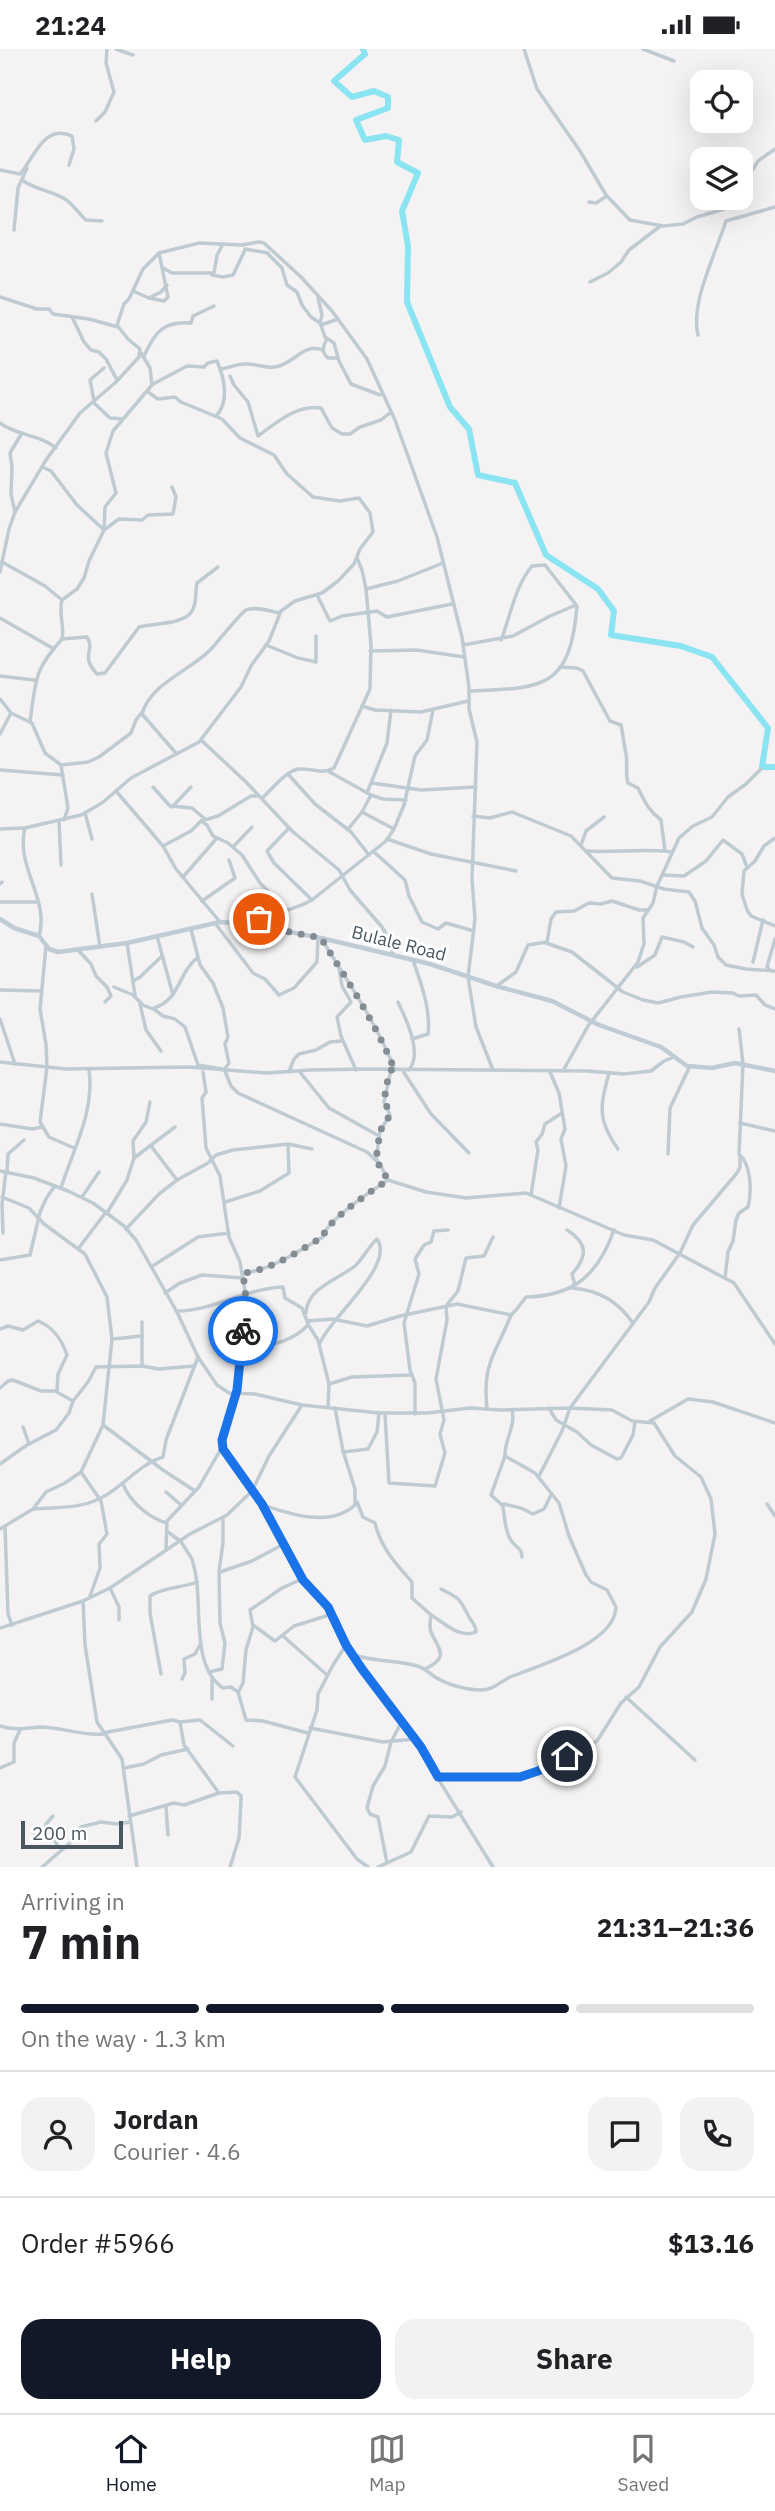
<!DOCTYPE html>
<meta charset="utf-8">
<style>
:root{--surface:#fff;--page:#f2f2f2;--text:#202124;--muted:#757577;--line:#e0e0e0;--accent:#111827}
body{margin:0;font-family:"IBM Plex Sans",sans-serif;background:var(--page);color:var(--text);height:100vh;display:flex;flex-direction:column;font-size:26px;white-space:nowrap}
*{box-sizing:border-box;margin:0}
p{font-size:23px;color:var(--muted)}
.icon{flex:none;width:38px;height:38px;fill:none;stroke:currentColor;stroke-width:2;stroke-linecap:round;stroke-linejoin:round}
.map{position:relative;height:1818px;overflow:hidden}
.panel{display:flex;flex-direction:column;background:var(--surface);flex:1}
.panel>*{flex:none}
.fabs{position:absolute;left:690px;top:21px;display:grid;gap:14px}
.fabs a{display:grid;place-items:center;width:63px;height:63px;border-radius:14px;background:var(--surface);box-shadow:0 7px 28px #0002;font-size:35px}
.scale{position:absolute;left:21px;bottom:18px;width:102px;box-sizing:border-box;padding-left:7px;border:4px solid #485761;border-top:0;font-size:19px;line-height:24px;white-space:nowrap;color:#485761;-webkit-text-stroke:5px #fff;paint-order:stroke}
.pin{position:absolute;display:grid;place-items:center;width:60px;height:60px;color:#fff;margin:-30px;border:4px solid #fff;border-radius:50%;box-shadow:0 2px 7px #0007}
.courier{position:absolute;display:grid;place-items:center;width:70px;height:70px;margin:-35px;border:5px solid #1a73e8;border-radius:50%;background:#fff;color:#222;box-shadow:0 2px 9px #0007}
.overview em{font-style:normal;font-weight:700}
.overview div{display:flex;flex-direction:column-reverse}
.overview{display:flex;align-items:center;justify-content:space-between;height:119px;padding:0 21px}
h1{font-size:46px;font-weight:700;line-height:52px}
.bar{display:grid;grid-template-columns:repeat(4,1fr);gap:10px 7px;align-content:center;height:84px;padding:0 21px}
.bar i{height:9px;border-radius:5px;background:var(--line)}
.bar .active{background:var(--accent)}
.bar p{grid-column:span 4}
.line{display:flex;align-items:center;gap:18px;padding:0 21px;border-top:2px solid var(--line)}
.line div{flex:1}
.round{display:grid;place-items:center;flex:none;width:74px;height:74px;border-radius:21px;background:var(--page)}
.primary-button{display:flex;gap:14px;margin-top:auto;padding:14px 21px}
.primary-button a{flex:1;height:80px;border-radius:21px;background:var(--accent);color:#fff;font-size:28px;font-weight:700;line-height:80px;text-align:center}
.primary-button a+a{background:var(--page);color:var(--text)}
.status{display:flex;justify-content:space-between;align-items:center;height:49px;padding:0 35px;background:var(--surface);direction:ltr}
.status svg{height:19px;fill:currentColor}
.dock{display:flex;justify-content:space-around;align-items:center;height:98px;border-top:2px solid var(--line);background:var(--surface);font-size:19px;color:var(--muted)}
.dock a{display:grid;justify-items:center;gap:4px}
.dock .active{color:var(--accent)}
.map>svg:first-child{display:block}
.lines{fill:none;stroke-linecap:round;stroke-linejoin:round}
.river{stroke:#8ae4f2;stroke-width:6}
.street{stroke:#bfcbd2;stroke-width:3.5}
.secondary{stroke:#bfccd6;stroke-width:4.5}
.done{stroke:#848d94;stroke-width:7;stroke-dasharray:0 12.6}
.route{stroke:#1a73e8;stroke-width:9}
.labels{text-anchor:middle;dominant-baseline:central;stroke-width:6;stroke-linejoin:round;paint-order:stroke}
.street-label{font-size:18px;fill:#485761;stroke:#fff}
</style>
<div class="status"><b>21:24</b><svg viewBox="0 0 49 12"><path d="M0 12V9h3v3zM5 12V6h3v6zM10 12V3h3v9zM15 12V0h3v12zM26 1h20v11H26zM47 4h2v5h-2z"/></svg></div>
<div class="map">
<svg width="775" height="1818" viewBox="0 0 775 1818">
<rect width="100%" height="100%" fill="#f4f2f2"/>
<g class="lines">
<polyline class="river" points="363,0 365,5 334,32 352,48 374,42 388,48 388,59 356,71 365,91 386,87 399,91 397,113 418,124 402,162 408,197 407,253 450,358 469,380 478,426 515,434 546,506 598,540 614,562 611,586 681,597 712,608 768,679 762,718 775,718"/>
<g class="street">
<polyline points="116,0 133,6"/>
<polyline points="524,0 537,40 580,102 606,146 630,171 663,177 683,175 697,168 724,160 737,149"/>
<polyline points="643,0 674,12"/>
<polyline points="96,72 105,63 114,43 106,14 107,0"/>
<path d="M0,121L20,125C34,109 44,74 72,87L74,100L69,116"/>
<path d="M22,131C35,141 51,141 65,150C73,155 79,165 86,171L102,172"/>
<polyline points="740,142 758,112 775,100"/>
<polyline points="589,153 596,154 607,147"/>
<polyline points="14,181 18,139 27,119"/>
<polyline points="245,200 268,204"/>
<polyline points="267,204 282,219 287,236 297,243 302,256 311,268 320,274 325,288 334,294 339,312 351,335 380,346"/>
<polyline points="163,219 172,224 214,224 217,206 223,195"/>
<polyline points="212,226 223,228 233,226 245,201"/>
<polyline points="590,233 608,224 621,213 629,201 659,178"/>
<polyline points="133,242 149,249 161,243 167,236"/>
<polyline points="0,248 37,260 49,260 53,265 89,270 118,278"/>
<polyline points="149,249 164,252 168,248 159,204"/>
<polyline points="318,249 322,266 320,274"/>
<polyline points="72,268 84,293 91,301 99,303 106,310 117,331"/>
<polyline points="321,276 338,270"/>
<path d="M698,286C690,254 716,204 726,172L775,158"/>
<path d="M327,290C323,297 321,303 328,309H338"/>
<path d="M144,307C155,283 163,272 191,274L193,267L214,257"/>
<path d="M220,320C230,319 238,314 247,315C259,315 267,321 279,317C296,312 304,294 323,301"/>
<path d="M230,327L234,336L248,353L258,387C276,374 297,355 321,359L332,379L342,385H350L360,378L381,371L391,363"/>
<path d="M153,335L187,317L204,318L208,314L217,312C224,328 230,353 216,367"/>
<polyline points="94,352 90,331 104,319"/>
<polyline points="93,353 110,369 122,370"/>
<path d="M0,374C17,387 39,385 56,399"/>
<polyline points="42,418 51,422 77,456 104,481 119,470 142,471 148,466 173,465 176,448 172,438"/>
<polyline points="15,463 11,445 12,418 10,404 22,384"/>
<polyline points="2,513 45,537 62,551"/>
<polyline points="0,523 9,480 15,463 46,411 80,364 116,333 139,308 140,300 128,290 117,276 124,255 129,250 143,220 159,204 199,194 242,196 259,193 264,194 301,228 332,262 367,310 395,371 437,488 462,588 469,639 469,660 477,693 472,830 475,870 468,928 476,978 493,1021"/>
<polyline points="366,540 398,532 443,514"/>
<polyline points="317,546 330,572 342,567 377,562 387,568 452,555"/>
<polyline points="0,569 54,600"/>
<path d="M62,590C65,577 58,565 62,551L77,540L84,529L89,512L104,481L105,458L116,444L106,404L113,382L152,336L150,319L141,304"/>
<polyline points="266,596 298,609 316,613 316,587"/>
<polyline points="463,596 513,587 550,567 576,556"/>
<polyline points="370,602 417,601 464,608"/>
<path d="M560,618L577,619L583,622L610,672L621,676C623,686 624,695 626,705C628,714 625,724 628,734L638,739C645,753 648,761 661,771L665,802"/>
<polyline points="0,627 34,631"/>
<path d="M469,642C542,639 570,641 577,557L545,516L532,517C514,539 511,566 501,591"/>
<polyline points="0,650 11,664 32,674 45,704 61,716 88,713 99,708 131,684 136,671 142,663"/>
<polyline points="362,657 375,661 421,663 468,652"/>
<path d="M30,673C36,632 33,622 62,590L87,588C96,603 79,605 97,625L105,624L139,578C153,574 184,576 192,562C197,555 195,542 197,534L218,518"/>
<polyline points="0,685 11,664"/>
<polyline points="201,691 246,733 292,782 339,821 350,841 382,878 389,890 393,906"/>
<path d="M175,703L142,665C151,633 193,621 213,598C217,593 243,562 246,561C255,557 270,562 279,564"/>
<polyline points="61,716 68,759 64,771"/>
<polyline points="0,721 63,726"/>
<polyline points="328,722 371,746 383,750 406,751"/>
<polyline points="288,725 315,755 351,783 369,806"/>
<polyline points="372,734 421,741 476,738"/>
<polyline points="153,738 170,757 192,759 205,770"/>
<polyline points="116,742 163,797 176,820 220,873"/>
<polyline points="367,744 387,694 391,661"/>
<path d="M262,749C272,741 285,722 299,720C312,719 321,726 334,719L370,640L371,596L366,540L362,521L357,509"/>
<polyline points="172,758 191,738"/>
<polyline points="362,763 394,780"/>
<polyline points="85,764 92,790"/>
<polyline points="473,767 490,769 512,763 571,787 612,829 640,832 664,840 689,843 695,852 702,879 714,896 718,908 726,916 746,920 775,922"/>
<polyline points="59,772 61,816"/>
<polyline points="201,772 207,776 213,787 228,794 242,806 260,834 287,861"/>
<path d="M25,779C15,818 50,850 39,887"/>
<polyline points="289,779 267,802 274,814 312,851"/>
<polyline points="349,779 362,763 371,746"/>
<polyline points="0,780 25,779 81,766 102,754 131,729 199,693 241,638 251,617 269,592 281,562 295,552 322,544 338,532 354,515 360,500 373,483 370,464 359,449 340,452 313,448 287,425 274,406 240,389 222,370 181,353 175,348 158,350 148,343"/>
<polyline points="775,789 764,797 755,812 744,822 742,845 747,861 751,867 775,877"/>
<polyline points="387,790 431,805 516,822"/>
<polyline points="581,796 586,782 604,768"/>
<polyline points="163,797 191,782 201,772 218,767 251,747 258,747"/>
<polyline points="233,798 252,778"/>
<polyline points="373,802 405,831 409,847 422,873 438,880 446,874 474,882"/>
<path d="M586,802C615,804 643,799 672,803"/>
<polyline points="662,826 684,827 706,812 723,791 742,805 747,818"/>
<polyline points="183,828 217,789"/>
<polyline points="0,835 2,833"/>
<polyline points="92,845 100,898"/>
<polyline points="202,852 235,829 229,811"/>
<polyline points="0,853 36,853"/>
<polyline points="215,874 253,924 265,930 279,946 294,939 317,913 318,889"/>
<path d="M251,874C271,864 293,862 312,851L386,792L394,780L404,756L415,707L427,691L433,661"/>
<polyline points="191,880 200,916 213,934 223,959 228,988 225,995 229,1014 224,1021"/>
<polyline points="157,887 173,946"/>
<path d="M321,889C348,933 376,973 395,1021"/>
<polyline points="127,894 135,946"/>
<polyline points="546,894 572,903 623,943 643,951 658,954 681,948 712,943 733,944 739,947 756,946 765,956 775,960"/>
<polyline points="46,897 40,960 46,995 47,1018 40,1073 49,1088 74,1099"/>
<polyline points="78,901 91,915 96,927 107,938 111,947 105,953"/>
<polyline points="753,913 763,871"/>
<polyline points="637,918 655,906 662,888 684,893 693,898"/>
<polyline points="339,920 342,937 351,953 337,968 341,987 356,1021"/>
<polyline points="770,921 767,918 775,890"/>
<polyline points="133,932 140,928 162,907"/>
<polyline points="498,936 516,923 528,896 547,893 551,870 556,863 574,862 589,854 601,855 612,852 639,861 648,861"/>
<polyline points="114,938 133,946 143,956 155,961 163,967 175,970 185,978 198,1016 222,1020"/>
<polyline points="0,941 41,942"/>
<path d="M398,953C406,970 423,1004 409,1021"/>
<polyline points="140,955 146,981 161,1002"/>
<path d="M154,959C180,951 178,924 197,909"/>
<polyline points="0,970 15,1015"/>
<path d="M412,990L428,985C431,960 421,935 413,911"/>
<polyline points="0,1013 66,1020 189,1018 267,1024 311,1021 366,1020 587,1022 624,1025 651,1022 664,1012 674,1008"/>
<polyline points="225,1022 231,1037 238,1044 367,1103 380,1115 388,1131"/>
<polyline points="299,1022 329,1059 379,1087"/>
<polyline points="403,1022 431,1065 469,1104"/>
<polyline points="563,1022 588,977 638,913 644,895 643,869 653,854 657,837 679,789 693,777 712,768 728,748 746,735 761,720"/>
<polyline points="203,1023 206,1043 202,1049 206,1099 220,1127 229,1188 240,1213 247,1254 240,1296 241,1318 237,1341 222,1391 223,1400 265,1459 303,1531 331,1562 346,1596 362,1620 421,1698 432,1720 493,1818"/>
<polyline points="289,1023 294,1010 299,1005 316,1001 330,993 342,992"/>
<polyline points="550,1023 559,1044 565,1080 561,1090 566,1117 559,1159"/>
<path d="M609,1024C600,1058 597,1070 618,1100"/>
<polyline points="740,1074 775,1082"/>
<polyline points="0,1075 32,1080 42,1078"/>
<polyline points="151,1097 177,1131"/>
<polyline points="668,1105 670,1059 690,1017"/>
<polyline points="134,1109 175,1078"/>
<polyline points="376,1111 380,1082 390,1066 384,1053 391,1021"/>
<polyline points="0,1122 34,1129 68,1142 93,1154 124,1177 136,1191 177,1263 198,1308 217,1336 229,1344 255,1345 302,1356 379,1364 427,1364 470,1359 501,1361 570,1359 612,1361 632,1372 654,1374 675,1407 701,1428 711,1450 715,1485 706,1530 692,1563 660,1598 639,1638 621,1654 597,1692 580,1703 573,1704 538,1722 520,1728 500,1730 438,1728"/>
<polyline points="7,1122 8,1105 24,1091"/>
<path d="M61,1139C73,1100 95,1063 89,1020"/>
<polyline points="531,1146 538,1101 536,1093 542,1085 545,1075 562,1064"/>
<polyline points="82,1148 99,1123"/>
<polyline points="225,1153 260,1142 289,1124 288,1096"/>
<polyline points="107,1164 127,1131 134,1109 133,1092 146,1073 150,1053"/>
<polyline points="126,1180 159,1145 177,1131 208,1114 216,1106 233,1101 288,1095 312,1100"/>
<path d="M567,1181C589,1195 587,1208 572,1225L575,1236"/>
<polyline points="3,1184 2,1156 6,1122"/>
<polyline points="78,1200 106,1163"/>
<polyline points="0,1211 30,1206 40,1163 47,1148 55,1137"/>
<polyline points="151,1218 198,1188 229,1184"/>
<path d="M243,1224C272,1221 298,1202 323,1188C325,1172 373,1141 388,1131L426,1143L466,1149L526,1144L624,1186L653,1191L734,1234L775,1295"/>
<path d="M725,1229L728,1203L733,1192L736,1171L739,1164L748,1158C752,1142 751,1115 739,1105L743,1015L739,980"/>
<path d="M572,1239C597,1241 618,1252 632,1273"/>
<polyline points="165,1244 180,1234 202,1226 243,1229"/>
<path d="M176,1262C210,1263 247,1239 283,1238L285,1249L302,1259L309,1277L318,1291L329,1335L328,1358"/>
<path d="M306,1264C307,1238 340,1230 356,1216C364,1208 369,1197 377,1190C396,1216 329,1270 320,1294"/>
<path d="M308,1272L333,1270L367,1277L400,1267L457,1255L511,1266L516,1261L526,1248C574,1247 598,1226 614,1181"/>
<polyline points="142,1273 142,1317"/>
<path d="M0,1280L8,1277L23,1281L38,1272C53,1278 62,1291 67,1306L58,1325L57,1342"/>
<polyline points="113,1290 142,1287"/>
<path d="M240,1302C265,1296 289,1296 308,1276"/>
<polyline points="329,1335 352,1328 411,1326"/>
<polyline points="0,1339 8,1332 13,1331 41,1342 55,1342 73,1352"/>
<polyline points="549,1359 556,1371 577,1383 591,1396 617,1410 621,1409 633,1386 635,1373"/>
<path d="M487,1360C482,1313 496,1305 511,1266"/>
<polyline points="385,1365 389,1434 435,1437 445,1404 440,1385 444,1371 436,1330 447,1271 446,1257 458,1242 466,1209 484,1207 493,1188"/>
<polyline points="415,1365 415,1334 410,1321 404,1274 419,1225 415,1210 424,1196 431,1193 434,1182 448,1181"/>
<polyline points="650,1372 688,1350 713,1353 775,1374"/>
<polyline points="103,1376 163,1421 195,1442"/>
<polyline points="23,1378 29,1395"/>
<polyline points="343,1403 368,1400 377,1383 379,1364"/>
<path d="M505,1407L491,1446L503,1457C504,1468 505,1480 510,1490C514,1498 522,1498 522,1508"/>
<polyline points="0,1415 27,1396 56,1381 69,1364 73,1352 88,1333 96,1318 142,1317 159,1320 193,1317"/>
<polyline points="81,1423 101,1452 107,1485 99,1495 100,1519 90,1547"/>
<polyline points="539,1427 562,1382 570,1359 649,1253 655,1239 680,1204 693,1176 737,1124 740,1118 740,1107"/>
<path d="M123,1435C130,1453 148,1468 166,1474"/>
<polyline points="166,1443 181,1456"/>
<path d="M357,1453L363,1468L375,1474C381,1499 395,1514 412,1533V1549L431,1566C430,1572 429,1578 431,1583C439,1601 450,1608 425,1620"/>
<polyline points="504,1455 521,1459 533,1465 544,1460 551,1446"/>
<polyline points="767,1455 775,1467"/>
<path d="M263,1456C290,1465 330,1479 355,1456V1440L343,1402L335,1359"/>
<path d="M34,1460C53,1458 75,1460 94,1452C119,1443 137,1416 163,1408L166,1391L198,1308"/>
<polyline points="5,1478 8,1565 12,1576"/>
<polyline points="0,1480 33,1460 46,1443 65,1434 81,1423 103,1376 112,1290 107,1248 85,1205 44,1175 29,1159 2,1148"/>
<polyline points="168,1483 180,1492"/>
<path d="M180,1491L192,1510L195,1522C203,1556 190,1617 223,1639L231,1638L238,1643L246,1671L263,1672L308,1684"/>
<polyline points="166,1501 167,1472 199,1438 222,1398"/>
<polyline points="220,1523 252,1512 282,1496"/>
<polyline points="110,1539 119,1558 119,1571"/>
<polyline points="83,1552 85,1596 97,1673 122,1710 137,1818"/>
<path d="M431,1566C445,1574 459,1590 476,1583C476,1575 472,1574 469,1568C459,1549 461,1550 441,1540"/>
<polyline points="253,1576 275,1592 294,1577 326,1567 331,1562"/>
<polyline points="0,1579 83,1552 110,1539 190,1485 227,1466 252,1442 269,1407 302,1356"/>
<polyline points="283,1587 327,1626"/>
<polyline points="346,1596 333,1616 318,1645 317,1661 295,1728 357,1810 368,1818"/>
<path d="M354,1606C375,1613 396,1611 417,1617C425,1619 429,1624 435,1628C448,1636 467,1641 481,1641C493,1641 500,1633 510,1628C539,1616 615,1595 616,1558L607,1541L591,1533L586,1526L569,1487L559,1454L535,1424L505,1407C504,1391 516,1378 512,1361"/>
<polyline points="209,1623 222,1620 225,1594 220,1574 219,1523 223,1493 223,1470"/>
<path d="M161,1625L150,1564V1547C163,1538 182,1539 197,1533"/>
<polyline points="182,1630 185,1624 184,1610 195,1605 201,1594"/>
<polyline points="212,1630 212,1650"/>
<polyline points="239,1642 243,1634 246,1601 253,1578 250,1561 282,1539 302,1530"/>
<polyline points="626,1648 695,1711"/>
<polyline points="180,1673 200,1671 233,1697"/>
<path d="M0,1677C14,1682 26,1679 40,1678C61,1678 82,1687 103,1685"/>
<polyline points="310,1679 383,1693 415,1690"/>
<polyline points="103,1684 172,1671 180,1673 184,1696 219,1744"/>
<polyline points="0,1719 14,1713 14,1694 20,1681"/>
<polyline points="124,1719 144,1715 161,1706 188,1700"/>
<polyline points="166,1758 168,1786"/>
<polyline points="53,1767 46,1775 45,1781 53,1787 58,1798 63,1799"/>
<polyline points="129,1767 174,1754 184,1756 219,1744 237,1743 241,1747 241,1752 239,1789 230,1818"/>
<polyline points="35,1785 47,1783"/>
<polyline points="387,1814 378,1768 370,1765 367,1759 373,1737 385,1717 391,1693 401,1674"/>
<polyline points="42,1818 70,1794 81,1778 101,1773 117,1775 130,1773"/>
<polyline points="378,1818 411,1803 429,1767 452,1768 461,1763"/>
</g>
<polyline class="secondary" points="0,870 14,879 39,887 49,900 58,903 127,894 220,873 249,875 321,889 430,915 496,937 552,952 599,976 661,998 687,1017 712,1019 735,1014 775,1022"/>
</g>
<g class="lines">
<path class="done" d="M243,1282L247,1258L243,1224C272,1221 298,1202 323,1188C326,1172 373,1141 388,1131L376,1111L380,1082L390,1066C382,1048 385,1040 391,1021L395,1022C376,974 348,933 321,889L249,875L259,870"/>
<polyline class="route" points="243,1282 237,1341 222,1391 223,1400 262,1455 303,1531 328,1558 346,1596 362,1620 421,1698 438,1728 520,1728 538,1722 567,1707"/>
</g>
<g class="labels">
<g class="street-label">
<text transform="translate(399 894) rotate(14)">Bulale Road</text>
</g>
</g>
</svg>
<div class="fabs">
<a><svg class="icon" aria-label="locate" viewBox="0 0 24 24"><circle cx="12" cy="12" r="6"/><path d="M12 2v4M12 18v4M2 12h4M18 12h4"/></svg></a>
<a><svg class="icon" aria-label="layers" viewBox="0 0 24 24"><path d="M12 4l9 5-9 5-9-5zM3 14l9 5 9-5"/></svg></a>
</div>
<div class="scale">200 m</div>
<div class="pin" style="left:259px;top:870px;background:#ea580c"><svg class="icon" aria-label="bag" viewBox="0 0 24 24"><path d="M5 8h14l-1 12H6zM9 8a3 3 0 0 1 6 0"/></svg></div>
<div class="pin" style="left:567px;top:1707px;background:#1f2937"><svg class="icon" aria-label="home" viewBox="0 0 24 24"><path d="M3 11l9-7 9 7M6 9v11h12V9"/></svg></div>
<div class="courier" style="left:243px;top:1282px"><svg class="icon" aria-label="bike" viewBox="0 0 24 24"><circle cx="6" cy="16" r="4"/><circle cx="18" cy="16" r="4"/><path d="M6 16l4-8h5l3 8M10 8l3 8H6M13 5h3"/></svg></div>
</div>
<section class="panel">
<div class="overview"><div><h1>7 min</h1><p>Arriving in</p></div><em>21:31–21:36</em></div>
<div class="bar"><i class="active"></i><i class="active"></i><i class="active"></i><i></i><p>On the way · 1.3 km</p></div>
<div class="line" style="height:126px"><a class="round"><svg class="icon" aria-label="person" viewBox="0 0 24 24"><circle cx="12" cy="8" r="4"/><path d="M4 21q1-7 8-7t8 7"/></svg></a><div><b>Jordan</b><p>Courier · 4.6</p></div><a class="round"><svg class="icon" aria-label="chat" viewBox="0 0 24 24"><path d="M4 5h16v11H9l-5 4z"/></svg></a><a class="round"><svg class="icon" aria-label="phone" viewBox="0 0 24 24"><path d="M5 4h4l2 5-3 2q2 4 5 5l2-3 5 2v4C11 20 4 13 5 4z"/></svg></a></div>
<div class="line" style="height:91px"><div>Order #5966</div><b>$13.16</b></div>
<div class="primary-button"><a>Help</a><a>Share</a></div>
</section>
<nav class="dock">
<a class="active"><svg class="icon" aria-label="home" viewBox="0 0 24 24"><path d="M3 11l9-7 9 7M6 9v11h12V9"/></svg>Home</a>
<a><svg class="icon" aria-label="map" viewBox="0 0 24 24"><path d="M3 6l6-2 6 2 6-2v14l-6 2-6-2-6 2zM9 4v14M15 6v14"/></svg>Map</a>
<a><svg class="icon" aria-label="saved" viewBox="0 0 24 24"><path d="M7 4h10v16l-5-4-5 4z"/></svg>Saved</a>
</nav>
